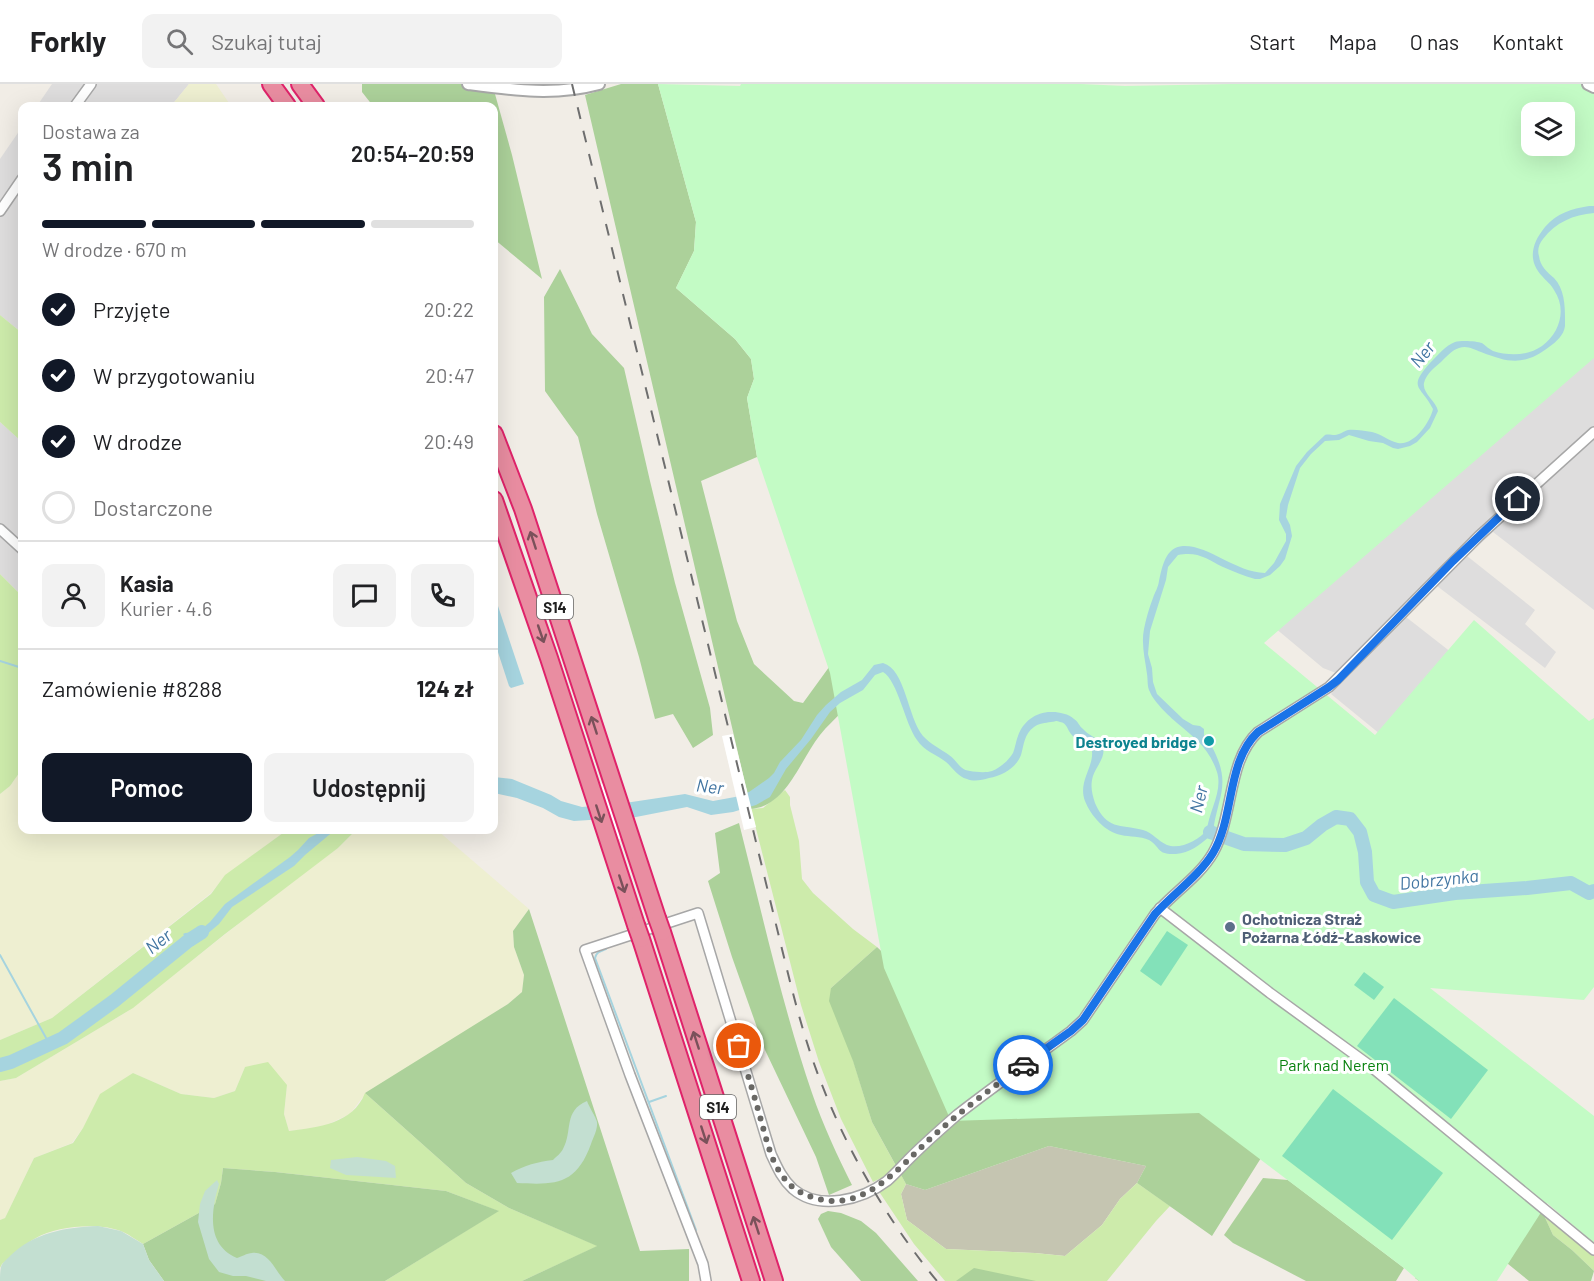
<!DOCTYPE html>
<html lang="pl">
<meta charset="utf-8">
<style>
:root{--surface:#fff;--page:#f2f2f2;--text:#202124;--muted:#757577;--line:#e0e0e0;--accent:#111827}
body{margin:0;font-family:Barlow,sans-serif;background:var(--page);color:var(--text);height:100vh;display:flex;flex-direction:column;font-size:22px;white-space:nowrap}
*{box-sizing:border-box;margin:0}
p{font-size:20px;color:var(--muted)}
.icon{flex:none;width:33px;height:33px;fill:none;stroke:currentColor;stroke-width:2;stroke-linecap:round;stroke-linejoin:round}
.map{position:relative;flex:1;overflow:hidden}
.sheet{position:absolute;left:18px;top:18px;width:480px;height:732px;display:flex;flex-direction:column;background:var(--surface);border-radius:12px;box-shadow:0 6px 24px #0002}
.sheet>*{flex:none}
.buttons{position:absolute;left:1521px;top:18px;display:grid;gap:12px}
.buttons a{display:grid;place-items:center;width:54px;height:54px;border-radius:12px;background:var(--surface);box-shadow:0 6px 24px #0002;font-size:30px}
.pin{position:absolute;display:grid;place-items:center;width:51px;height:51px;color:#fff;margin:-26px;border:3px solid #fff;border-radius:50%;box-shadow:0 2px 6px #0007}
.courier{position:absolute;display:grid;place-items:center;width:60px;height:60px;margin:-30px;border:4px solid #1a73e8;border-radius:50%;background:#fff;color:#222;box-shadow:0 2px 8px #0007}
.summary em{font-style:normal;font-weight:600}
.summary div{display:flex;flex-direction:column-reverse}
.summary{display:flex;align-items:center;justify-content:space-between;height:102px;padding:0 24px}
h1{font-size:39px;font-weight:600;line-height:45px}
.bar{display:grid;grid-template-columns:repeat(4,1fr);gap:9px 6px;align-content:center;height:72px;padding:0 24px}
.bar i{height:8px;border-radius:4px;background:var(--line)}
.bar .selected{background:var(--accent)}
.bar p{grid-column:span 4}
.line{display:flex;align-items:center;gap:15px;padding:0 24px;border-top:2px solid var(--line)}
.line div{flex:1}
.round{display:grid;place-items:center;flex:none;width:63px;height:63px;border-radius:12px;background:var(--page)}
ol{padding:0 24px;list-style:none}
li{display:flex;align-items:center;gap:18px;height:66px}
li p{margin-inline-start:auto}
li .icon{padding:6px;border-radius:50%;background:var(--accent);color:#fff;stroke-width:4}
li:last-child{color:var(--muted)}
li i{width:33px;height:33px;border:3px solid var(--line);border-radius:50%}
.button{display:flex;gap:12px;margin-top:auto;padding:12px 24px}
.button a{flex:1;height:69px;border-radius:12px;background:var(--accent);color:#fff;font-size:24px;font-weight:600;line-height:69px;text-align:center}
.button a+a{background:var(--page);color:var(--text)}
header{display:flex;align-items:center;gap:36px;box-sizing:border-box;height:84px;padding:0 30px;background:var(--surface);border-bottom:2px solid var(--line)}
header strong{font-size:28px}
nav{display:flex;gap:33px;margin-inline-start:auto;font-size:21px}
.search{width:420px;height:54px;background:var(--page);display:flex;align-items:center;gap:15px;box-sizing:border-box;padding:0 21px;border-radius:12px;color:var(--muted);font-size:22px}
.map>svg:first-child{display:block}
.residential{fill:#dedddd}
.construction{fill:#c5c5b1}
.farmland{fill:#eeefd1}
.grass{fill:#cdebab}
.forest{fill:#acd19a}
.wetland{fill:#c3dfd1}
.park{fill:#c3fbc5;fill-rule:evenodd}
.pitch{fill:#83e1b9}
.water{fill:#a6d4df}
.pier{fill:#fff}
.lines{fill:none;stroke-linecap:round;stroke-linejoin:round}
.stream{stroke:#a6d4df;stroke-width:2}
.river{stroke:#a6d4df;stroke-width:14}
.minor-casing{stroke:#a7a7a7;stroke-width:12}
.tertiary-casing{stroke:#a7a7a7;stroke-width:14}
.motorway-casing{stroke:#df236a;stroke-width:20}
.minor{stroke:#fff;stroke-width:9}
.tertiary{stroke:#fff;stroke-width:10}
.motorway{stroke:#e98da1;stroke-width:16}
.rail{stroke:#6e6e6e;stroke-width:2;stroke-dasharray:12 12;stroke-linecap:butt}
.motorway-bridge-casing{stroke:#df236a;stroke-width:20;stroke-linecap:butt}
.motorway-bridge{stroke:#e98da1;stroke-width:16}
.oneway{stroke:#7a515a}
.done{stroke:#696865;stroke-width:6;stroke-dasharray:0 10.8}
.route{stroke:#1a73e8;stroke-width:8}
.culture-dot{fill:#0f9aa8;stroke:#fff;stroke-width:2}
.service-dot{fill:#5c6f8a;stroke:#fff;stroke-width:2}
.labels{text-anchor:middle;dominant-baseline:central;stroke-width:6;stroke-linejoin:round;paint-order:stroke}
.shield{fill:#fff;stroke:#636363;stroke-width:1.5}
.shield-label{font-size:15px;font-weight:bold;fill:#202020}
.culture-label{font-size:16px;font-weight:bold;fill:#0d838f;stroke:#fff;text-anchor:end}
.service-label{font-size:16px;font-weight:bold;fill:#4e5e75;stroke:#fff;text-anchor:start}
.park-label{font-size:16px;fill:#09820f;stroke:#fff}
.water-label{font-size:18px;font-style:italic;fill:#4376a2;stroke:#fff}
</style>
<header>
<strong>Forkly</strong>
<div class="search"><svg class="icon" aria-label="search" viewBox="0 0 24 24"><circle cx="10" cy="10" r="6"/><path d="M15 15l6 6"/></svg>Szukaj tutaj</div>
<nav><a>Start</a><a>Mapa</a><a>O nas</a><a>Kontakt</a></nav>
</header>
<div class="map">
<svg width="1594" height="1197" viewBox="0 0 1594 1197">
<rect width="100%" height="100%" fill="#f1ede6"/>
<g class="residential">
<polygon points="52,0 189,0 171,22 37,22"/>
<polygon points="22,43 22,249 0,231 0,75"/>
<polygon points="1594,159 1594,526 1493,448 1467,472 1535,526 1525,540 1556,568 1545,584 1437,502 1406,533 1493,601 1391,659 1331,610 1343,596 1336,589 1323,584 1220,498"/>
<polygon points="0,338 22,358 22,512 0,490"/>
</g>
<polygon class="construction" points="1049,1062 1146,1082 1137,1099 1120,1115 1102,1141 1065,1172 1035,1169 946,1165 907,1136 901,1110 906,1100 925,1106"/>
<g class="farmland">
<polygon points="189,0 216,0 231,22 171,22"/>
<polygon points="22,685 22,746 287,746 226,791 211,809 52,934 0,956 0,710 10,702"/>
<polygon points="356,746 437,746 529,825 513,847 514,863 524,891 522,908 508,920 362,1014 350,1030 322,1043 289,1047 284,1030 287,1001 245,983 235,1007 214,1014 181,1010 133,989 83,1044 72,1059 34,1074 5,1134 0,1136 0,997 16,994 128,927 299,792 338,764"/>
</g>
<g class="grass">
<polygon points="0,231 22,249 22,358 0,338"/>
<polygon points="0,490 22,512 22,685 10,702 0,710"/>
<polygon points="785,706 790,713 790,721 799,757 802,795 813,809 853,845 877,863 831,904 872,1038 896,1082 883,1096 881,1094 873,1098 841,1035 819,978 801,921 751,725 763,724"/>
<polygon points="287,746 356,746 338,764 225,850 133,924 16,994 0,997 0,956 52,934 211,810 225,791"/>
<path d="M268,978L287,1001L284,1030L289,1047C318,1043 353,1040 365,1009L466,1099L509,1124L598,1162L522,1197H385L498,1127L446,1107L275,1088L223,1084L221,1099L215,1120L143,1160C136,1156 130,1151 123,1148C100,1138 57,1142 36,1154C24,1160 13,1172 2,1180L0,1184V1136L5,1134L34,1074L73,1059L83,1044L100,1010L133,989L181,1010L214,1014L235,1007L245,983Z"/>
<polygon points="900,1089 906,1100 901,1110 907,1136 946,1165 1035,1169 1065,1172 1102,1141 1120,1115 1137,1099 1170,1122 1156,1137 1107,1197 945,1197 914,1160 878,1106"/>
<polygon points="1542,1127 1594,1172 1594,1187 1572,1166 1553,1151"/>
</g>
<g class="forest">
<polygon points="362,0 486,0 495,10 512,71 542,195 494,155 494,22 373,22 362,8"/>
<path d="M621,0H658L696,138L694,167L676,204L735,255L751,275L754,295L747,314L757,373L701,397L737,537L754,580L794,617L803,619L840,568L843,627C835,635 827,642 820,651C800,676 787,722 751,725L585,11Z"/>
<polygon points="560,185 592,250 624,284 650,397 675,499 710,624 713,651 693,664 673,630 655,635 639,573 597,430 578,353 545,307 544,213"/>
<path d="M739,739C762,829 782,921 812,1009C823,1041 837,1071 852,1101L829,1111L816,1073L765,966L732,873L708,797L720,789L715,749Z"/>
<polygon points="529,825 640,1167 689,1165 689,1197 522,1197 597,1162 509,1124 466,1099 365,1009 508,920 522,908 524,891 514,863 513,847"/>
<polygon points="877,863 934,917 1131,893 1261,1074 1212,1152 1137,1099 1146,1082 1049,1062 925,1106 906,1100 872,1038 853,977 829,917 831,904"/>
<polygon points="223,1084 275,1088 446,1107 499,1127 385,1197 164,1197 149,1176 143,1160 215,1120 221,1099"/>
<polygon points="1263,1094 1288,1096 1404,1184 1396,1197 1306,1197 1233,1159 1224,1151"/>
<polygon points="828,1127 841,1129 861,1137 876,1149 918,1197 861,1197 831,1163 818,1135 821,1130"/>
<polygon points="1542,1127 1553,1151 1572,1166 1594,1187 1591,1197 1529,1197 1497,1171 1419,1197 1415,1194 1429,1174"/>
<polygon points="974,1184 1036,1197 956,1197"/>
</g>
<g class="wetland">
<path d="M587,1017C589,1023 596,1033 597,1038C598,1045 593,1054 591,1060C576,1101 556,1101 517,1099L511,1089C525,1081 537,1078 553,1076C556,1073 561,1069 563,1065C573,1047 563,1027 587,1017Z"/>
<polygon points="357,1073 386,1077 395,1082 396,1094 346,1091 330,1084 331,1076"/>
<path d="M217,1096L219,1100C211,1127 206,1161 237,1174C241,1173 247,1169 252,1169C269,1167 275,1187 285,1197H266L246,1192H233L219,1188L209,1175L198,1138L200,1120L205,1107Z"/>
<path d="M98,1142L121,1147L143,1160L149,1176L164,1197H0C0,1193 0,1187 1,1183C2,1179 7,1175 10,1172C33,1149 66,1143 98,1142Z"/>
</g>
<path class="park" d="M658,0L740,2L741,0H1081L1125,2L1231,0H1594V274L1264,559L1375,651L1474,536L1589,637L1594,634V903L1584,916L1430,904L1594,1032V1159L1547,1119L1497,1197H1419L1404,1184L1199,1029L951,1037L884,884L830,589L757,373L747,314L754,295L751,275L735,255L676,204L694,167L696,138ZM1532,28H1564V62H1532Z"/>
<g class="pitch">
<polygon points="1167,847 1188,861 1161,902 1140,887"/>
<polygon points="1364,888 1384,903 1374,916 1354,901"/>
<polygon points="1394,914 1488,986 1451,1035 1357,962"/>
<polygon points="1333,1005 1443,1089 1392,1156 1282,1072"/>
</g>
<g class="water">
<path d="M1589,122H1594V129C1573,131 1556,138 1543,155C1539,160 1537,166 1539,172C1540,182 1547,188 1554,194C1566,207 1565,226 1565,242C1564,251 1556,258 1549,263C1524,282 1509,279 1481,268C1473,265 1467,261 1459,264C1452,266 1446,273 1441,278C1435,283 1426,290 1424,299C1422,309 1436,317 1438,327L1430,344L1417,358L1410,362L1398,365L1393,364L1383,359L1369,357L1349,351L1339,356L1325,357L1311,370L1300,384L1288,421L1286,433L1290,441L1292,452L1285,475L1280,482L1270,491L1260,495H1255C1244,492 1233,487 1223,483C1207,475 1198,467 1178,471L1168,483L1166,496L1150,547L1148,570L1152,584L1153,598L1157,610L1183,635L1193,641L1200,642L1204,645V651C1209,657 1213,664 1216,671C1229,700 1219,713 1214,741L1215,748L1220,750L1217,755L1209,753C1199,761 1190,769 1176,770C1156,771 1161,763 1149,756C1140,752 1130,753 1121,751C1105,748 1091,732 1085,717C1077,696 1097,681 1091,662C1084,658 1076,657 1071,650C1067,645 1067,639 1060,638C1054,636 1057,638 1051,638C1045,639 1039,639 1034,643C1024,650 1024,661 1021,671C1016,684 1002,692 989,694C982,696 974,698 967,695C958,693 953,684 946,678C936,670 924,667 917,656C905,640 898,597 883,588L875,591L863,606L840,619L830,628L811,655L786,685L770,713L756,721L733,728L711,731L687,723L636,733L574,737L559,733L543,724L517,714L494,709V693L512,695L551,711L561,717L582,723L625,719L685,710L713,717L735,713L749,708L769,694L774,689L780,678L801,656L817,631L826,621L841,608L862,596L874,581L883,579C906,586 907,632 923,652C930,660 941,665 949,671C957,676 959,686 970,687C976,688 986,689 992,687C1000,684 1009,676 1013,669C1015,664 1016,657 1018,652C1023,637 1037,627 1053,628C1059,628 1069,630 1074,635C1078,637 1079,642 1083,645C1088,651 1096,653 1101,659C1109,670 1096,682 1093,692C1090,702 1092,710 1095,719C1107,746 1119,740 1143,746C1153,749 1158,757 1167,761C1180,766 1199,756 1207,746C1209,727 1223,707 1217,688C1209,664 1195,654 1177,639C1169,632 1154,618 1150,608C1147,603 1148,596 1147,590C1145,575 1141,560 1144,545C1146,535 1149,524 1153,514C1155,508 1158,504 1159,497C1162,484 1165,463 1183,462C1209,461 1235,488 1265,489L1274,479L1286,457V450L1279,436L1280,420L1296,382L1307,368L1325,351C1328,350 1331,351 1335,351C1339,351 1344,347 1348,346C1355,345 1364,347 1372,348C1381,350 1389,357 1398,359C1414,362 1430,338 1433,325C1421,301 1407,305 1430,279C1438,271 1445,262 1455,258C1461,256 1477,257 1482,259C1486,262 1489,265 1493,267C1509,272 1528,272 1542,262C1560,249 1567,225 1554,206C1551,200 1546,197 1542,192C1527,176 1532,159 1545,143C1557,129 1571,125 1589,122Z"/>
<polygon points="494,510 524,600 511,604 509,602 494,556"/>
<polygon points="324,746 335,746 305,771 294,782 232,823 219,840 193,862 183,850 185,849 198,848 210,838 225,820 290,773 298,766 309,754"/>
</g>
<g class="pier">
<polygon points="733,650 756,743 744,746 722,652"/>
<polygon points="621,695 639,750 600,760 583,704"/>
</g>
<g class="lines">
<g class="stream">
<polyline points="0,577 22,584"/>
<path d="M606,865C601,867 596,868 595,874L696,1146"/>
<polyline points="0,871 50,961"/>
<polyline points="649,1018 666,1012"/>
</g>
<g class="river">
<polyline points="1210,748 1244,760 1285,761 1306,754 1322,741 1336,733 1350,735 1360,748 1365,768 1367,798 1374,811 1393,818 1455,809 1527,804 1571,799 1589,809 1594,807"/>
<polyline points="0,981 11,978 63,954 114,917 188,857 202,848"/>
</g>
<defs>
<g id="minor">
<polyline points="75,22 91,0"/>
<polyline points="0,127 22,95"/>
<polyline points="0,445 22,465"/>
<polyline points="1160,824 1270,909 1369,981 1594,1166"/>
<path d="M706,1197L703,1180L630,991L585,866L698,829L771,1070C777,1083 782,1095 793,1105C819,1127 862,1116 887,1097C895,1090 902,1082 910,1074C925,1059 941,1045 957,1031C994,1002 1033,975 1071,947L1083,936L1155,830C1173,809 1199,793 1213,769C1234,732 1227,677 1258,648L1329,603L1337,595L1479,452L1594,348"/>
</g>
<g id="tertiary">
<path d="M468,0C513,6 555,12 599,0"/>
<polyline points="1588,0 1594,3"/>
</g>
<g id="motorway">
<polyline points="271,0 287,22"/>
<polyline points="300,0 316,22"/>
<polyline points="494,350 523,425 657,834"/>
<polyline points="494,416 549,574 636,841"/>
<polyline points="662,848 774,1197"/>
<polyline points="641,855 751,1197"/>
</g>
</defs>
<use href="#minor" class="minor-casing"/>
<use href="#tertiary" class="tertiary-casing"/>
<use href="#motorway" class="motorway-casing"/>
<use href="#minor" class="minor"/>
<use href="#tertiary" class="tertiary"/>
<use href="#motorway" class="motorway"/>
<path class="rail" d="M572,0L781,861C790,898 799,935 811,971C839,1053 882,1130 937,1197"/>
<defs>
<g id="motorway-bridge">
<polyline points="657,834 662,848"/>
<polyline points="636,841 641,855"/>
</g>
</defs>
<use href="#motorway-bridge" class="motorway-bridge-casing"/>
<use href="#motorway-bridge" class="motorway-bridge"/>
</g>
<defs><path id="oneway-shaft" d="M-6 0H5M1.5-3L5.5 0L1.5 3" fill="none" stroke-width="1.6" stroke-linecap="round" stroke-linejoin="round" transform="scale(1.5)"/></defs>
<g class="oneway">
<use href="#oneway-shaft" transform="translate(533 456) rotate(-108)"/>
<use href="#oneway-shaft" transform="translate(541 550) rotate(71)"/>
<use href="#oneway-shaft" transform="translate(594 641) rotate(-108)"/>
<use href="#oneway-shaft" transform="translate(599 730) rotate(72)"/>
<use href="#oneway-shaft" transform="translate(622 800) rotate(72)"/>
<use href="#oneway-shaft" transform="translate(696 956) rotate(-108)"/>
<use href="#oneway-shaft" transform="translate(704 1051) rotate(72)"/>
<use href="#oneway-shaft" transform="translate(756 1141) rotate(-108)"/>
</g>
<g class="lines">
<path class="done" d="M739,962C747,988 755,1014 762,1040C767,1057 771,1077 782,1091C791,1105 803,1111 819,1115C870,1128 906,1074 940,1046C966,1023 995,1002 1023,981"/>
<path class="route" d="M1023,981L1071,947L1083,936L1155,830C1173,810 1199,792 1213,769C1235,732 1226,678 1258,648L1329,603L1338,596L1453,477L1518,415"/>
</g>
<circle class="culture-dot" cx="1209" cy="657" r="6"/>
<circle class="service-dot" cx="1230" cy="843" r="6"/>
<g class="labels">
<g class="shield">
<rect x="537" y="511" width="36" height="24" rx="4.5"/>
<rect x="700" y="1011" width="36" height="24" rx="4.5"/>
</g>
<g class="shield-label">
<text x="555" y="523">S14</text>
<text x="718" y="1023">S14</text>
</g>
<g class="culture-label">
<text x="1197" y="657">Destroyed bridge</text>
</g>
<g class="service-label">
<text x="1242" y="834">Ochotnicza Straż<tspan x="1242" dy="18">Pożarna Łódź-Łaskowice</tspan></text>
</g>
<g class="park-label">
<text x="1334" y="980">Park nad Nerem</text>
</g>
<g class="water-label">
<text transform="translate(1422 270) rotate(-51)">Ner</text>
<text transform="translate(710 702) rotate(7)">Ner</text>
<text transform="translate(1198 715) rotate(-77)">Ner</text>
<text transform="translate(1439 795) rotate(-6)">Dobrzynka</text>
<text transform="translate(158 857) rotate(-38)">Ner</text>
</g>
</g>
</svg>
<div class="buttons">
<a><svg class="icon" aria-label="layers" viewBox="0 0 24 24"><path d="M12 4l9 5-9 5-9-5zM3 14l9 5 9-5"/></svg></a>
</div>
<div class="pin" style="left:739px;top:962px;background:#ea580c"><svg class="icon" aria-label="bag" viewBox="0 0 24 24"><path d="M5 8h14l-1 12H6zM9 8a3 3 0 0 1 6 0"/></svg></div>
<div class="pin" style="left:1518px;top:415px;background:#1f2937"><svg class="icon" aria-label="home" viewBox="0 0 24 24"><path d="M3 11l9-7 9 7M6 9v11h12V9"/></svg></div>
<div class="courier" style="left:1023px;top:981px"><svg class="icon" aria-label="car" viewBox="0 0 24 24"><path d="M5 17H2v-5l4-1 3-4h7l3 4 3 1v5h-3M9 17h6M6 11h13"/><circle cx="7" cy="17" r="2"/><circle cx="17" cy="17" r="2"/></svg></div>
<section class="sheet">
<div class="summary"><div><h1>3 min</h1><p>Dostawa za</p></div><em>20:54–20:59</em></div>
<div class="bar"><i class="selected"></i><i class="selected"></i><i class="selected"></i><i></i><p>W drodze · 670 m</p></div>
<ol>
<li><svg class="icon" aria-label="check" viewBox="0 0 24 24"><path d="M5 12l5 5 9-10"/></svg>Przyjęte<p>20:22</p></li>
<li><svg class="icon" aria-label="check" viewBox="0 0 24 24"><path d="M5 12l5 5 9-10"/></svg>W przygotowaniu<p>20:47</p></li>
<li><svg class="icon" aria-label="check" viewBox="0 0 24 24"><path d="M5 12l5 5 9-10"/></svg>W drodze<p>20:49</p></li>
<li><i></i>Dostarczone</li>
</ol>
<div class="line" style="height:108px"><a class="round"><svg class="icon" aria-label="person" viewBox="0 0 24 24"><circle cx="12" cy="8" r="4"/><path d="M4 21q1-7 8-7t8 7"/></svg></a><div><b>Kasia</b><p>Kurier · 4.6</p></div><a class="round"><svg class="icon" aria-label="chat" viewBox="0 0 24 24"><path d="M4 5h16v11H9l-5 4z"/></svg></a><a class="round"><svg class="icon" aria-label="phone" viewBox="0 0 24 24"><path d="M5 4h4l2 5-3 2q2 4 5 5l2-3 5 2v4C11 20 4 13 5 4z"/></svg></a></div>
<div class="line" style="height:78px"><div>Zamówienie #8288</div><b>124 zł</b></div>
<div class="button"><a>Pomoc</a><a>Udostępnij</a></div>
</section>
</div>
